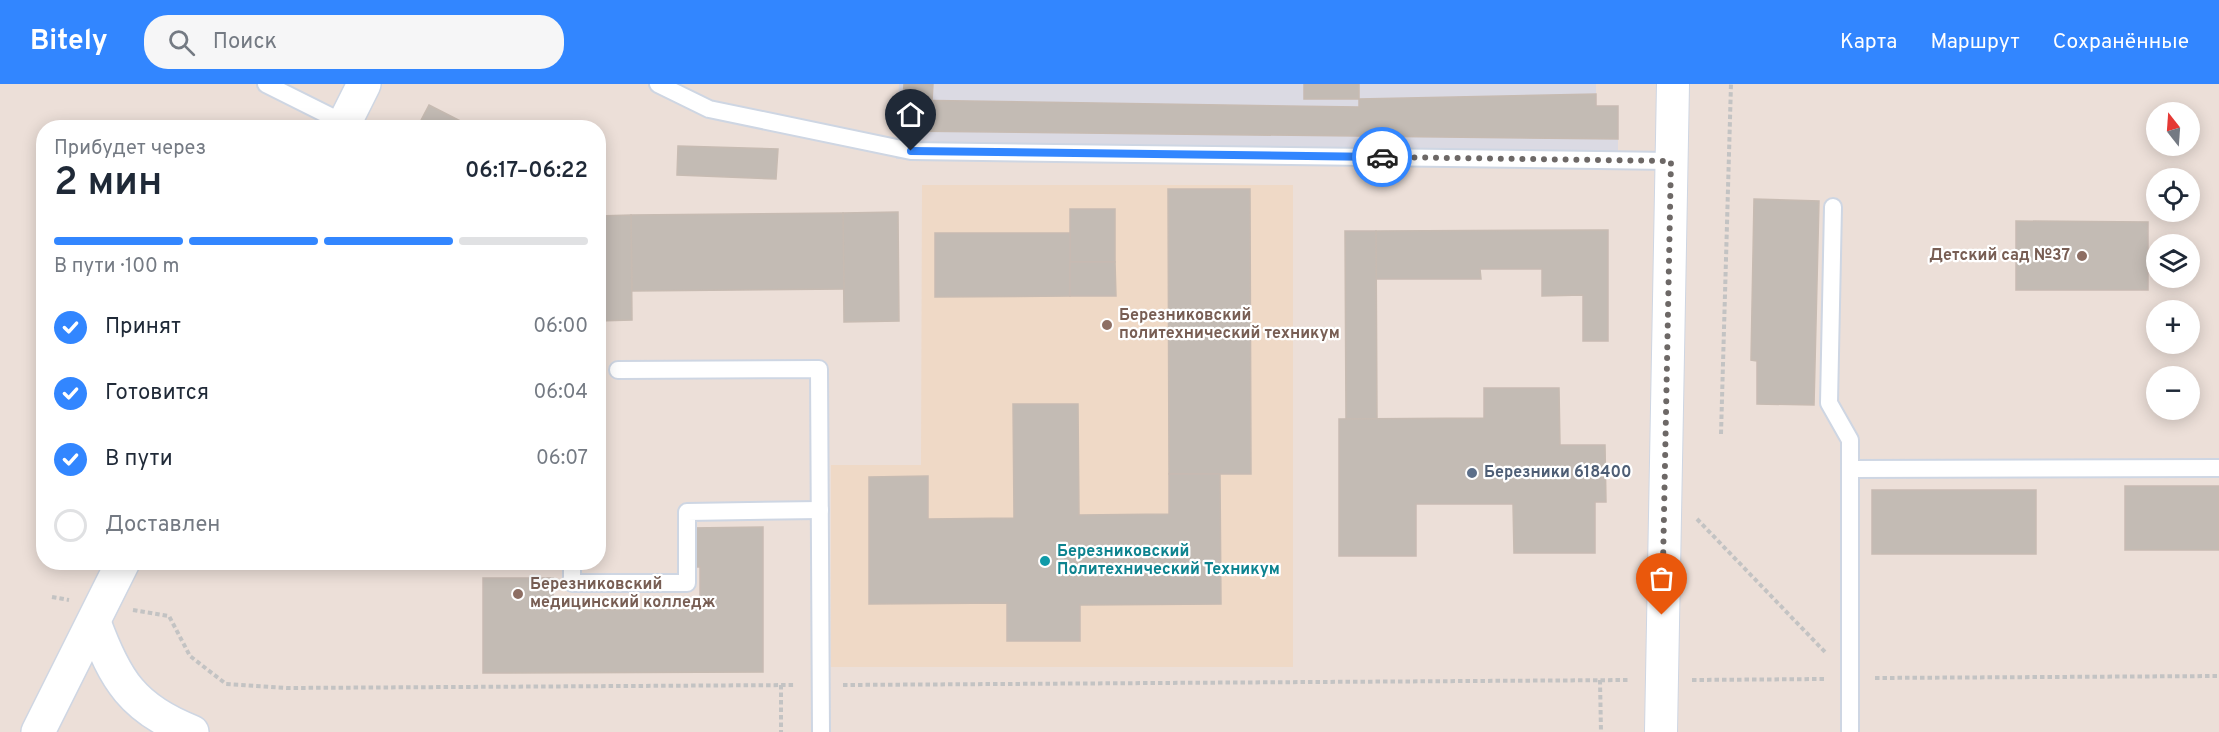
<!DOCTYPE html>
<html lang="ru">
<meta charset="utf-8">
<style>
:root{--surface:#fff;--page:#f6f6f7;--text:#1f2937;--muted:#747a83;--line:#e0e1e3;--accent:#3286ff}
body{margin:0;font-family:Overpass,sans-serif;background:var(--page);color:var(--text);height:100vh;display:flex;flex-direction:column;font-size:22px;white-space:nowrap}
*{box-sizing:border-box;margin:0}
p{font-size:20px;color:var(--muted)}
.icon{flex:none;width:33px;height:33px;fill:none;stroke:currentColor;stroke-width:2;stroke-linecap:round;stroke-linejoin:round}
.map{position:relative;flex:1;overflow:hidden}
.sheet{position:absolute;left:36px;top:36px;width:570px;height:450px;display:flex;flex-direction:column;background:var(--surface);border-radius:24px;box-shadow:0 3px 15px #0003}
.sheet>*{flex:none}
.needle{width:39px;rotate:343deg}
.tools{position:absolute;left:2146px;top:18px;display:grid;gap:12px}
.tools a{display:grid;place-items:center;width:54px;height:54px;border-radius:50%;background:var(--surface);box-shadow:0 3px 15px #0003;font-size:30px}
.pin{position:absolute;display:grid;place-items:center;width:51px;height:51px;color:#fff;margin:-62px -26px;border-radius:50% 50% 50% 0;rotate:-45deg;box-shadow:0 0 6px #0007}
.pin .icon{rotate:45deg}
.courier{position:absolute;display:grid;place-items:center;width:60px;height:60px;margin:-30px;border:4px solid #3286ff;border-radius:50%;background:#fff;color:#222;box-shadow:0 2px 8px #0007}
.summary em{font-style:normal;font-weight:600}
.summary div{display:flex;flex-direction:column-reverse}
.summary{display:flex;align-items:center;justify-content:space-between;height:102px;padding:0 18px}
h1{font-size:39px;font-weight:600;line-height:45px}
.bar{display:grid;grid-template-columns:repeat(4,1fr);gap:9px 6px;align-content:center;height:72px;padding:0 18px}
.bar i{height:8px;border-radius:4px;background:var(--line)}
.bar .current{background:var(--accent)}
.bar p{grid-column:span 4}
ol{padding:0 18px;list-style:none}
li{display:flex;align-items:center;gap:18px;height:66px}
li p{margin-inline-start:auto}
li .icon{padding:6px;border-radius:50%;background:var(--accent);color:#fff;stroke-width:4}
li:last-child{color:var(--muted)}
li i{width:33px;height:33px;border:3px solid var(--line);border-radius:50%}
header{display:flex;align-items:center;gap:36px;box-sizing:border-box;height:84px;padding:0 30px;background:var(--accent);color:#fff}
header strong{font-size:28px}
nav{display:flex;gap:33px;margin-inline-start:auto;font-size:21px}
.search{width:420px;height:54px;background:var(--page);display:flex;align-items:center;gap:15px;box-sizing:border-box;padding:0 21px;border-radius:24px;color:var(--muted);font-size:22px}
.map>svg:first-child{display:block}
.industrial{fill:#dbdae3}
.education{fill:#efd9c6}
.building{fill:#c3bbb4;stroke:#c7bbb2;stroke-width:1.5}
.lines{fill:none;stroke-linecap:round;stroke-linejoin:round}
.lane-casing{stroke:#ced6e3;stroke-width:20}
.street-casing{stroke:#ced6e3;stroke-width:34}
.secondary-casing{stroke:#ced6e3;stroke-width:36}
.path{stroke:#c3c3c3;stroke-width:4;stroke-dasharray:4.5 3;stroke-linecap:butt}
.lane{stroke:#fff;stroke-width:16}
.street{stroke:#fff;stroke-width:32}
.secondary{stroke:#fff;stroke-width:33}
.done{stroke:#6d6866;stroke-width:6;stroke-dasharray:0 10.8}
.route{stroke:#3286ff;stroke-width:8}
.education-dot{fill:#8d6e63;stroke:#fff;stroke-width:2}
.service-dot{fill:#5c6f8a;stroke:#fff;stroke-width:2}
.culture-dot{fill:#0f9aa8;stroke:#fff;stroke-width:2}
.labels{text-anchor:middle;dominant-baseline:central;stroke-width:4.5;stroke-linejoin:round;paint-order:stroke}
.education-label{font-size:16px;font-weight:bold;fill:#785e54;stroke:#fff;text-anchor:start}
.service-label{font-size:16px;font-weight:bold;fill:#4e5e75;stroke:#fff;text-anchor:start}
.culture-label{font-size:16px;font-weight:bold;fill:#0d838f;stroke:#fff;text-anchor:start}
</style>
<header>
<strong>Bitely</strong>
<div class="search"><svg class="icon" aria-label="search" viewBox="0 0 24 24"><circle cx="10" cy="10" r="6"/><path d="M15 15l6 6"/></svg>Поиск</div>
<nav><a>Карта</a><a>Маршрут</a><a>Сохранённые</a></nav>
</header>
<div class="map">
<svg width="2219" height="648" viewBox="0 0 2219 648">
<rect width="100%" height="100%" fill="#ecdfd8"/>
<polygon class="industrial" points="899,0 1596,0 1596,22 1618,22 1618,84 896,75"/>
<polygon class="education" points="922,101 1293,101 1293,583 831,583 831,381 921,381"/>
<g class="building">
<polygon points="904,0 933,0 932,17 903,16"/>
<rect x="1304" y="0" width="55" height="15"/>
<polygon points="1596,10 1596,22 1618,22 1618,55 903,47 903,16 1359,23 1359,15"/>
<polygon points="429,21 474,44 417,44"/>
<polygon points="678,62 778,65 776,95 677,91"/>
<polygon points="1168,105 1250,105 1251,390 1169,390"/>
<polygon points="1754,115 1819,117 1814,321 1757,320 1757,277 1751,276"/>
<rect x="1070" y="125" width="45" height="53"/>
<polygon points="898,128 899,237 844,238 843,129"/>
<polygon points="843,129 844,205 632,207 631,131"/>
<polygon points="631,131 632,236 598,237 598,132"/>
<polygon points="2016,137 2148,138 2148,206 2016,206"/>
<polygon points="1608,146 1608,257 1583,257 1583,211 1542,212 1542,185 1480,185 1481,195 1376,195 1376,147"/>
<polygon points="1345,147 1376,147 1377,335 1346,335"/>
<polygon points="935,149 1070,149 1070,212 935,213"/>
<polygon points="1070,178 1115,178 1116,212 1070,212"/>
<polygon points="1484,304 1559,304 1560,361 1605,361 1606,418 1595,418 1595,469 1514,469 1513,420 1416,420 1416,472 1339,472 1339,335 1484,334"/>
<polygon points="1013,320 1078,320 1079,431 1169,430 1169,390 1220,390 1221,520 1080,521 1080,557 1007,557 1007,519 869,520 869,393 928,392 928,435 1014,434"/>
<rect x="2125" y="402" width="94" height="64"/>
<rect x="1872" y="406" width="164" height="64"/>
<polygon points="763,443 763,588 483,589 483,494 553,494 553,526 700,525 700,483 691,483 691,444"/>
</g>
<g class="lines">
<defs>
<g id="lane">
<polyline points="266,0 344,39"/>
<polyline points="658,0 709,25 911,67 1671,77"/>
<polyline points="1833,123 1829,319 1850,356 1850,385"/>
<polyline points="618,286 819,285 821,648"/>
<polyline points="572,478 572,499 687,499 687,428 820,426"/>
<polyline points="1850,648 1850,385 2219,384"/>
</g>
<polyline id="street" points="1661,648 1673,0"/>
<g id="secondary">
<polyline points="342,44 364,0"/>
<path d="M94,538C115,596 133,625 192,648"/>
<polyline points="38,648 123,478"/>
</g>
</defs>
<use href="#lane" class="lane-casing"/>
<use href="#street" class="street-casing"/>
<use href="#secondary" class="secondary-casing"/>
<g class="path">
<polyline points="1721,350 1731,0"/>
<polyline points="1697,435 1825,568"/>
<polyline points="52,513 69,516"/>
<polyline points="133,526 169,532 190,572 226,600 287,604 796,601"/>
<polyline points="1875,594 2219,592"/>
<polyline points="1600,596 1601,648"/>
<polyline points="1692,596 1825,595"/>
<polyline points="781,601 781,648"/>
<polyline points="843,601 1630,596"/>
</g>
<use href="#lane" class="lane"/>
<use href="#street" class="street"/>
<use href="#secondary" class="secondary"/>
</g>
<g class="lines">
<polyline class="done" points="1382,73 1671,77 1662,531"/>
<polyline class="route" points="911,67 1382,73"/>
</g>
<g class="education-dot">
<circle cx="2082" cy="172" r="6"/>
<circle cx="1107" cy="241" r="6"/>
<circle cx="518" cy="510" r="6"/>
</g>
<circle class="service-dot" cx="1472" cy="389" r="6"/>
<circle class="culture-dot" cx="1045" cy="477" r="6"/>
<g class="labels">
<g class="education-label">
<text x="2070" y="172" text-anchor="end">Детский сад №37</text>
<text x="1119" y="232">Березниковский<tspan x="1119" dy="18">политехнический техникум</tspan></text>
<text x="530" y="501">Березниковский<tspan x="530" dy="18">медицинский колледж</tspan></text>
</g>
<g class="service-label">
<text x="1484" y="389">Березники 618400</text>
</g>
<g class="culture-label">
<text x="1057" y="468">Березниковский<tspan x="1057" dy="18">Политехнический Техникум</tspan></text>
</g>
</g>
</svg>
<div class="tools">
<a><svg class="needle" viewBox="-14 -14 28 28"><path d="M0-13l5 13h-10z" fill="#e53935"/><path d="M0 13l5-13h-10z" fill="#747a83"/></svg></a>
<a><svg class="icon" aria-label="locate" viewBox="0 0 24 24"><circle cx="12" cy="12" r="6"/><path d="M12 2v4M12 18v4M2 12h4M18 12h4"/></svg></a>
<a><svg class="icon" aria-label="layers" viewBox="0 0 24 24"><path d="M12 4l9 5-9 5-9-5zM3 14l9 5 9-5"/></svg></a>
<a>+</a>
<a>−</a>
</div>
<div class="pin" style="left:1662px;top:531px;background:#ea580c"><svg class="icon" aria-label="bag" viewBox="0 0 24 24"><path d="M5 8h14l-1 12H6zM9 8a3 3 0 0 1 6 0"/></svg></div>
<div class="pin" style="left:911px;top:67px;background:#1f2937"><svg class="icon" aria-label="home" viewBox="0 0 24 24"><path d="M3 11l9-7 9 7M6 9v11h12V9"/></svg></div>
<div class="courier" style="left:1382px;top:73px"><svg class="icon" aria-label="car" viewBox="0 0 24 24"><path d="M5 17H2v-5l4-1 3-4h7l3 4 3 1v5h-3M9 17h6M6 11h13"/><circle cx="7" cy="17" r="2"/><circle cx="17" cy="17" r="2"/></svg></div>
<section class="sheet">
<div class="summary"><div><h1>2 мин</h1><p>Прибудет через</p></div><em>06:17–06:22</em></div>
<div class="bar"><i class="current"></i><i class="current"></i><i class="current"></i><i></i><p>В пути · 100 m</p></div>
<ol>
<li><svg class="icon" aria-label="check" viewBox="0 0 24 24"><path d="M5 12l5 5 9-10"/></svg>Принят<p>06:00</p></li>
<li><svg class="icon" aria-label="check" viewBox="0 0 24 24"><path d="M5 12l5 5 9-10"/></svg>Готовится<p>06:04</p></li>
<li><svg class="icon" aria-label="check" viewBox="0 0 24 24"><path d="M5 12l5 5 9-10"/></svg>В пути<p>06:07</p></li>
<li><i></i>Доставлен</li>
</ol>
</section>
</div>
